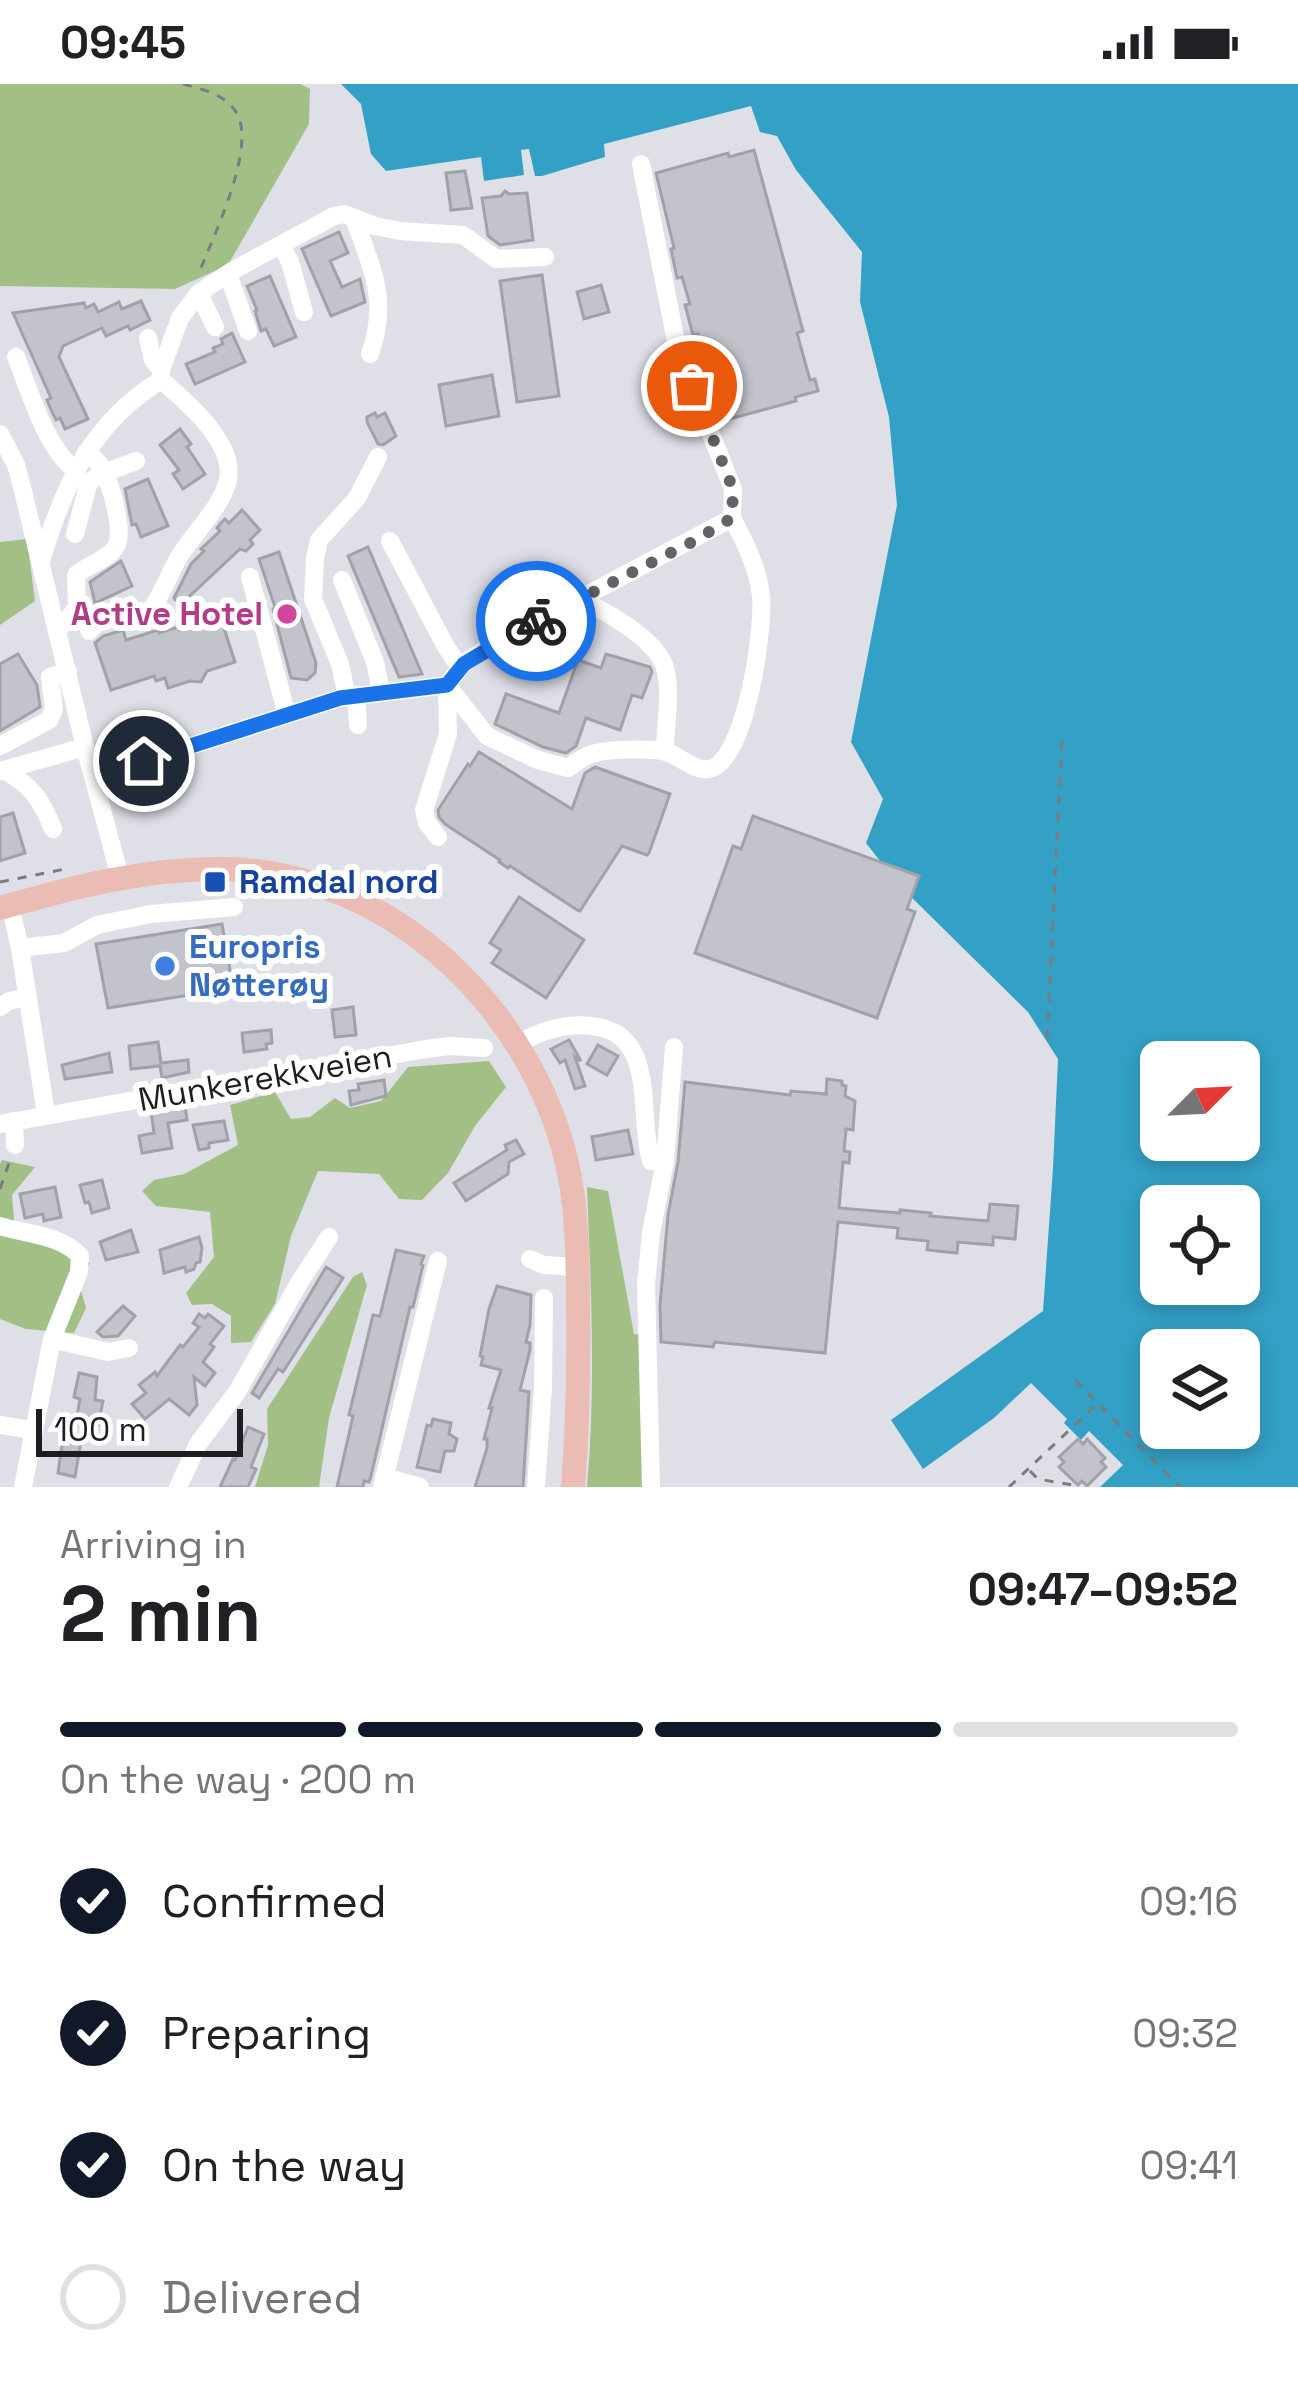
<!DOCTYPE html>
<meta charset="utf-8">
<style>
:root{--surface:#fff;--page:#f2f2f2;--text:#202124;--muted:#757577;--line:#e0e0e0;--accent:#111827}
body{margin:0;font-family:"Space Grotesk",sans-serif;background:var(--page);color:var(--text);height:100vh;display:flex;flex-direction:column;font-size:45px;white-space:nowrap}
*{box-sizing:border-box;margin:0}
p{font-size:39px;color:var(--muted)}
.icon{flex:none;width:66px;height:66px;fill:none;stroke:currentColor;stroke-width:2;stroke-linecap:round;stroke-linejoin:round}
.map{position:relative;height:1403px;overflow:hidden}
.sheet{display:flex;flex-direction:column;background:var(--surface);flex:1}
.sheet>*{flex:none}
.needle{width:78px;rotate:66deg}
.tools{position:absolute;left:1140px;top:957px;display:grid;gap:24px}
.tools a{display:grid;place-items:center;width:120px;height:120px;border-radius:18px;background:var(--surface);box-shadow:0 6px 18px #0003;font-size:60px}
.scale{position:absolute;left:36px;bottom:30px;width:207px;box-sizing:border-box;padding-left:12px;border:6px solid #1e1e21;border-top:0;font-size:33px;line-height:42px;white-space:nowrap;color:#1e1e21;-webkit-text-stroke:9px #fff;paint-order:stroke}
.pin{position:absolute;display:grid;place-items:center;width:102px;height:102px;color:#fff;margin:-51px;border:6px solid #fff;border-radius:50%;box-shadow:0 3px 12px #0007}
.courier{position:absolute;display:grid;place-items:center;width:120px;height:120px;margin:-60px;border:9px solid #1a73e8;border-radius:50%;background:#fff;color:#222;box-shadow:0 3px 15px #0007}
.summary em{font-style:normal;font-weight:600}
.summary div{display:flex;flex-direction:column-reverse}
.summary{display:flex;align-items:center;justify-content:space-between;height:204px;padding:0 60px}
h1{font-size:78px;font-weight:600;line-height:90px}
.bar{display:grid;grid-template-columns:repeat(4,1fr);gap:18px 12px;align-content:center;height:144px;padding:0 60px}
.bar i{height:15px;border-radius:9px;background:var(--line)}
.bar .on{background:var(--accent)}
.bar p{grid-column:span 4}
ol{padding:0 60px;list-style:none}
li{display:flex;align-items:center;gap:36px;height:132px}
li p{margin-inline-start:auto}
li .icon{padding:12px;border-radius:50%;background:var(--accent);color:#fff;stroke-width:4}
li:last-child{color:var(--muted)}
li i{width:66px;height:66px;border:6px solid var(--line);border-radius:50%}
.status{display:flex;justify-content:space-between;align-items:center;height:84px;padding:0 60px;background:var(--surface);direction:ltr}
.status svg{height:33px;fill:currentColor}
.map>svg:first-child{display:block}
.green{fill:#a2c086}
.water{fill:#33a0c5;fill-rule:evenodd}
.building{fill:#c3c3cc;stroke:#a1a1a9;stroke-width:3}
.lines{fill:none;stroke-linecap:round;stroke-linejoin:round}
.path{stroke:#7b7b81;stroke-width:3;stroke-dasharray:9 9;stroke-linecap:butt}
.minor{stroke:#fff;stroke-width:18}
.major{stroke:#ebbcb3;stroke-width:24}
.done{stroke:#626267;stroke-width:12;stroke-dasharray:0 21.6}
.route{stroke:#1a73e8;stroke-width:15}
.hotel-dot{fill:#d1479c;stroke:#fff;stroke-width:4.5}
.transit-dot{fill:#1a4fb4;stroke:#fff;stroke-width:4.5}
.shop-dot{fill:#3f7fe0;stroke:#fff;stroke-width:4.5}
.labels{text-anchor:middle;dominant-baseline:central;stroke-width:12;stroke-linejoin:round;paint-order:stroke}
.hotel-label{font-size:33px;font-weight:bold;fill:#b23c85;stroke:#fff;text-anchor:end}
.transit-label{font-size:33px;font-weight:bold;fill:#164399;stroke:#fff;text-anchor:start}
.shop-label{font-size:33px;font-weight:bold;fill:#366cbe;stroke:#fff;text-anchor:start}
.street-label{font-size:33px;fill:#1e1e21;stroke:#fff}
</style>
<div class="status"><b>09:45</b><svg viewBox="0 0 49 12"><path d="M0 12V9h3v3zM5 12V6h3v6zM10 12V3h3v9zM15 12V0h3v12zM26 1h20v11H26zM47 4h2v5h-2z"/></svg></div>
<div class="map">
<svg width="1298" height="1403" viewBox="0 0 1298 1403">
<rect width="100%" height="100%" fill="#dfdfe8"/>
<g class="green">
<polygon points="0,0 300,0 310,5 309,40 228,181 175,205 0,202"/>
<polygon points="27,455 35,517 0,541 0,458"/>
<polygon points="489,977 506,1003 475,1042 448,1089 422,1116 399,1115 379,1090 318,1087 291,1152 275,1220 251,1258 231,1259 231,1232 212,1220 192,1221 186,1209 214,1173 210,1128 156,1122 142,1107 154,1096 184,1090 238,1061 230,1021 275,1008 291,1035 310,1033 335,1014 350,1024 381,1017 408,983"/>
<polygon points="2,1076 35,1083 12,1111 15,1149 90,1179 79,1200 86,1224 74,1249 26,1245 0,1235 0,1080"/>
<path d="M587,1103L608,1107L634,1250L640,1251L643,1403H587C596,1304 591,1203 587,1103Z"/>
<polygon points="362,1188 367,1201 329,1334 319,1403 255,1403 268,1361 267,1325 353,1193"/>
</g>
<path class="water" d="M341,0H1298V1403H1100L1123,1381L1089,1347L1081,1356L1064,1339L1067,1335L1031,1299L994,1334L923,1385L891,1336L1043,1227L1053,1084L1058,975L1028,928L898,800L866,759L883,715L851,658L897,421L889,333L860,218L862,168L796,86L777,52L760,48L751,22L604,60L605,73L542,92H535L529,65L521,66L524,91L484,97L481,73L386,87L371,70L361,20ZM1161,978H1239V1056H1161ZM1161,1122H1239V1200H1161ZM1161,1266H1239V1344H1161Z"/>
<g class="building">
<polygon points="754,66 803,247 797,249 810,296 815,295 818,307 795,313 796,317 722,337 698,250 693,251 685,221 690,220 682,193 677,194 671,165 674,164 656,89 728,69 729,73"/>
<polygon points="465,87 472,124 451,126 446,89"/>
<polygon points="505,107 509,110 527,109 533,156 500,161 488,152 482,114 501,112"/>
<polygon points="339,148 348,169 330,177 342,203 360,195 365,218 331,232 302,165"/>
<polygon points="542,191 559,312 517,318 500,197"/>
<polygon points="270,192 296,253 274,262 266,245 261,247 255,227 257,226 247,202"/>
<polygon points="601,201 609,228 584,235 577,208"/>
<polygon points="141,217 150,236 130,246 128,242 106,252 102,244 63,262 59,273 88,335 65,345 60,334 56,336 52,328 47,316 51,314 13,229 84,219 86,224 94,220 98,228 119,218 122,225"/>
<polygon points="232,249 245,278 195,300 186,280 215,268 213,264 223,260 221,255"/>
<polygon points="492,291 499,332 446,342 439,301"/>
<polygon points="375,329 377,333 385,329 396,352 383,361 378,360 367,338 367,333"/>
<polygon points="180,345 191,360 187,363 205,390 183,405 173,390 179,386 160,361"/>
<polygon points="148,395 168,442 141,453 136,440 132,441 125,405"/>
<polygon points="242,426 260,446 250,456 253,460 246,467 240,465 180,521 174,514 191,480 204,467 201,465 220,447 217,444 220,440 225,435 229,439"/>
<polygon points="368,463 422,590 399,593 348,472"/>
<polygon points="279,468 316,579 315,589 307,596 291,594 273,525 275,523 259,475"/>
<polygon points="121,477 132,502 95,519 90,498"/>
<polygon points="220,532 235,578 207,587 201,598 190,597 168,604 165,594 156,597 154,592 111,606 95,559 103,552 123,546 126,556 158,546 159,549 178,543 179,546"/>
<polygon points="18,570 37,601 40,623 0,647 0,580"/>
<polygon points="606,570 650,583 652,588 642,614 632,611 620,646 586,634 576,662 566,669 543,663 495,640 506,610 559,629 578,576 601,584"/>
<polygon points="479,668 572,725 585,689 595,683 670,710 649,769 647,771 622,762 580,827 577,826 510,782 508,784 499,778 500,776 445,740 439,733 438,726 468,680 470,682"/>
<polygon points="13,729 25,769 0,777 0,733"/>
<polygon points="753,732 919,792 907,825 915,828 877,934 695,869 733,762 741,765"/>
<polygon points="519,813 584,856 546,914 492,879 501,866 490,859"/>
<polygon points="222,840 233,904 108,924 96,860"/>
<polygon points="353,923 356,951 335,953 332,926"/>
<polygon points="271,946 272,959 266,960 267,965 244,968 242,949"/>
<polygon points="569,956 581,977 575,973 585,1002 575,1005 565,976 560,979 551,965"/>
<polygon points="158,958 161,979 188,976 189,988 162,994 160,982 131,985 129,962"/>
<polygon points="598,961 618,972 607,991 587,980"/>
<polygon points="109,969 112,988 65,995 62,981"/>
<polygon points="827,995 842,997 842,1001 846,1002 845,1012 855,1017 853,1046 846,1045 844,1067 850,1068 849,1079 843,1078 839,1124 900,1129 900,1126 931,1129 930,1132 988,1137 990,1120 1018,1122 1015,1155 993,1153 993,1161 958,1158 957,1169 927,1166 928,1157 897,1154 898,1144 838,1138 825,1269 715,1258 713,1263 661,1258 660,1221 668,1131 678,1078 685,998 790,1011 791,1007 826,1010"/>
<polygon points="384,996 386,1012 351,1021 349,1007 359,1006 358,1000"/>
<polygon points="185,1021 187,1036 168,1039 172,1064 142,1069 139,1052 154,1049 151,1027"/>
<polygon points="224,1037 228,1056 209,1059 209,1064 199,1066 193,1041"/>
<polygon points="628,1046 633,1070 596,1076 592,1053"/>
<polygon points="516,1056 524,1070 509,1078 508,1090 466,1117 454,1099 507,1066 505,1061"/>
<polygon points="102,1096 109,1124 92,1129 89,1118 85,1119 80,1101"/>
<polygon points="55,1103 61,1133 44,1137 43,1130 25,1134 20,1110"/>
<polygon points="131,1146 138,1168 106,1176 100,1158"/>
<polygon points="199,1153 202,1164 200,1178 196,1179 194,1185 186,1188 185,1183 164,1189 160,1166"/>
<polygon points="396,1166 424,1172 421,1180 423,1181 413,1223 410,1223 371,1392 369,1398 364,1397 363,1403 337,1403 353,1332 349,1331 373,1231 380,1232"/>
<polygon points="326,1183 343,1194 283,1288 278,1285 259,1314 252,1309"/>
<polygon points="497,1202 531,1211 530,1241 526,1258 530,1259 530,1266 520,1306 529,1308 523,1403 475,1403 487,1364 487,1355 484,1355 492,1324 489,1324 501,1286 481,1281 483,1273 480,1272 489,1225"/>
<polygon points="123,1222 135,1232 118,1252 103,1253 97,1248"/>
<polygon points="199,1230 205,1234 208,1230 224,1242 210,1260 214,1263 203,1278 215,1289 205,1302 194,1293 197,1321 189,1331 169,1315 145,1335 132,1320 146,1309 139,1301 155,1288 157,1292 180,1261 183,1263 199,1243 193,1239"/>
<polygon points="79,1289 97,1293 95,1316 103,1317 98,1341 76,1337 80,1315 74,1313"/>
<polygon points="433,1335 451,1339 449,1350 457,1355 454,1367 445,1367 440,1388 417,1383 427,1341 431,1342"/>
<polygon points="248,1343 264,1350 251,1383 256,1385 248,1403 220,1403 233,1375 235,1376"/>
<polygon points="63,1354 81,1357 75,1393 58,1389"/>
<polygon points="1078,1355 1083,1360 1087,1355 1105,1374 1101,1378 1106,1383 1087,1402 1082,1397 1078,1401 1059,1383 1064,1378 1059,1373"/>
</g>
<g class="lines">
<g class="path">
<path d="M183,0C201,5 221,9 233,24C262,55 212,155 198,191"/>
<polyline points="0,798 70,784"/>
<polyline points="1047,954 1062,656"/>
<polyline points="0,1105 9,1079"/>
<polyline points="1075,1296 1180,1403"/>
<polyline points="1030,1387 1038,1395 1073,1401"/>
<polyline points="1009,1403 1096,1321"/>
</g>
<g class="minor">
<path d="M354,134C372,186 389,215 370,270"/>
<polyline points="281,161 290,178 304,228"/>
<polyline points="228,190 248,247"/>
<polyline points="199,209 215,243"/>
<polyline points="148,254 153,276 161,286"/>
<path d="M16,273C30,307 45,363 75,386"/>
<polyline points="161,296 161,286 180,234 199,209 232,187 334,132 344,130 375,142 400,147 463,151 496,175 545,173"/>
<polyline points="0,350 16,381 22,403 85,663 120,793"/>
<polyline points="75,450 89,398 104,389 136,377"/>
<polyline points="390,457 445,561 454,575 463,580"/>
<path d="M41,477C64,401 91,339 161,296C187,318 239,362 227,400C219,425 195,448 181,470C169,488 163,510 150,527C131,536 101,529 89,547"/>
<polyline points="250,493 287,631"/>
<polyline points="342,496 375,578 381,607"/>
<path d="M578,514C605,527 661,557 666,588C671,613 665,642 665,667"/>
<path d="M58,546L77,524L76,491C87,481 107,476 115,464C126,449 110,396 100,381C95,374 93,373 86,368"/>
<polyline points="356,611 358,641"/>
<polyline points="347,613 340,580 313,515 315,474 319,456 357,414 378,373"/>
<polyline points="0,662 49,636 54,625 50,593 68,587"/>
<path d="M3,686C31,700 42,717 53,745"/>
<polyline points="0,687 85,663"/>
<polyline points="95,697 144,677 340,614 447,601 463,580 485,565 732,434 733,405 678,268 641,80"/>
<path d="M438,753L427,739L424,726L448,650L447,601L487,652L538,676L568,684C575,680 583,672 592,670C607,665 651,664 666,668C680,672 695,688 709,685C746,678 764,545 761,512C758,484 745,458 732,434"/>
<polyline points="10,821 20,864 46,1030"/>
<polyline points="20,864 64,859 97,841 151,830 234,823"/>
<polyline points="0,923 9,917 28,913"/>
<path d="M518,960C539,947 566,939 591,942C659,948 637,1030 651,1077"/>
<polyline points="14,1037 15,1061"/>
<polyline points="0,1040 426,965 449,962 484,964"/>
<path d="M0,1142C26,1150 61,1151 80,1172L79,1188L52,1255"/>
<polyline points="530,1175 544,1181 578,1183"/>
<polyline points="0,1341 32,1346"/>
<polyline points="384,1393 420,1403"/>
<polyline points="23,1403 52,1255 108,1268 129,1264"/>
<polyline points="178,1403 198,1360 237,1308 299,1199 329,1153"/>
<polyline points="382,1403 438,1177"/>
<polyline points="536,1403 543,1304 544,1214"/>
<polyline points="651,1403 646,1200 651,1149 665,1077 674,963"/>
</g>
<path class="major" d="M0,824C74,803 146,784 223,785C394,787 540,932 570,1094C577,1132 578,1173 578,1212C579,1276 578,1339 573,1403"/>
</g>
<g class="lines">
<polyline class="done" points="536,537 694,457 732,434 733,405 692,302"/>
<polyline class="route" points="144,677 340,614 447,601 464,580 536,537"/>
</g>
<circle class="hotel-dot" cx="287" cy="530" r="12"/>
<rect class="transit-dot" x="203" y="786" width="24" height="24" rx="6"/>
<circle class="shop-dot" cx="165" cy="882" r="12"/>
<g class="labels">
<g class="hotel-label">
<text x="263" y="530">Active Hotel</text>
</g>
<g class="transit-label">
<text x="239" y="798">Ramdal nord</text>
</g>
<g class="shop-label">
<text x="189" y="863">Europris<tspan x="189" dy="38">Nøtterøy</tspan></text>
</g>
<g class="street-label">
<text transform="translate(265 994) rotate(-10)">Munkerekkveien</text>
</g>
</g>
</svg>
<div class="tools">
<a><svg class="needle" viewBox="-14 -14 28 28"><path d="M0-13l5 13h-10z" fill="#e53935"/><path d="M0 13l5-13h-10z" fill="#757577"/></svg></a>
<a><svg class="icon" aria-label="locate" viewBox="0 0 24 24"><circle cx="12" cy="12" r="6"/><path d="M12 2v4M12 18v4M2 12h4M18 12h4"/></svg></a>
<a><svg class="icon" aria-label="layers" viewBox="0 0 24 24"><path d="M12 4l9 5-9 5-9-5zM3 14l9 5 9-5"/></svg></a>
</div>
<div class="scale">100 m</div>
<div class="pin" style="left:692px;top:302px;background:#ea580c"><svg class="icon" aria-label="bag" viewBox="0 0 24 24"><path d="M5 8h14l-1 12H6zM9 8a3 3 0 0 1 6 0"/></svg></div>
<div class="pin" style="left:144px;top:677px;background:#1f2937"><svg class="icon" aria-label="home" viewBox="0 0 24 24"><path d="M3 11l9-7 9 7M6 9v11h12V9"/></svg></div>
<div class="courier" style="left:536px;top:537px"><svg class="icon" aria-label="bike" viewBox="0 0 24 24"><circle cx="6" cy="16" r="4"/><circle cx="18" cy="16" r="4"/><path d="M6 16l4-8h5l3 8M10 8l3 8H6M13 5h3"/></svg></div>
</div>
<section class="sheet">
<div class="summary"><div><h1>2 min</h1><p>Arriving in</p></div><em>09:47–09:52</em></div>
<div class="bar"><i class="on"></i><i class="on"></i><i class="on"></i><i></i><p>On the way · 200 m</p></div>
<ol>
<li><svg class="icon" aria-label="check" viewBox="0 0 24 24"><path d="M5 12l5 5 9-10"/></svg>Confirmed<p>09:16</p></li>
<li><svg class="icon" aria-label="check" viewBox="0 0 24 24"><path d="M5 12l5 5 9-10"/></svg>Preparing<p>09:32</p></li>
<li><svg class="icon" aria-label="check" viewBox="0 0 24 24"><path d="M5 12l5 5 9-10"/></svg>On the way<p>09:41</p></li>
<li><i></i>Delivered</li>
</ol>
</section>
